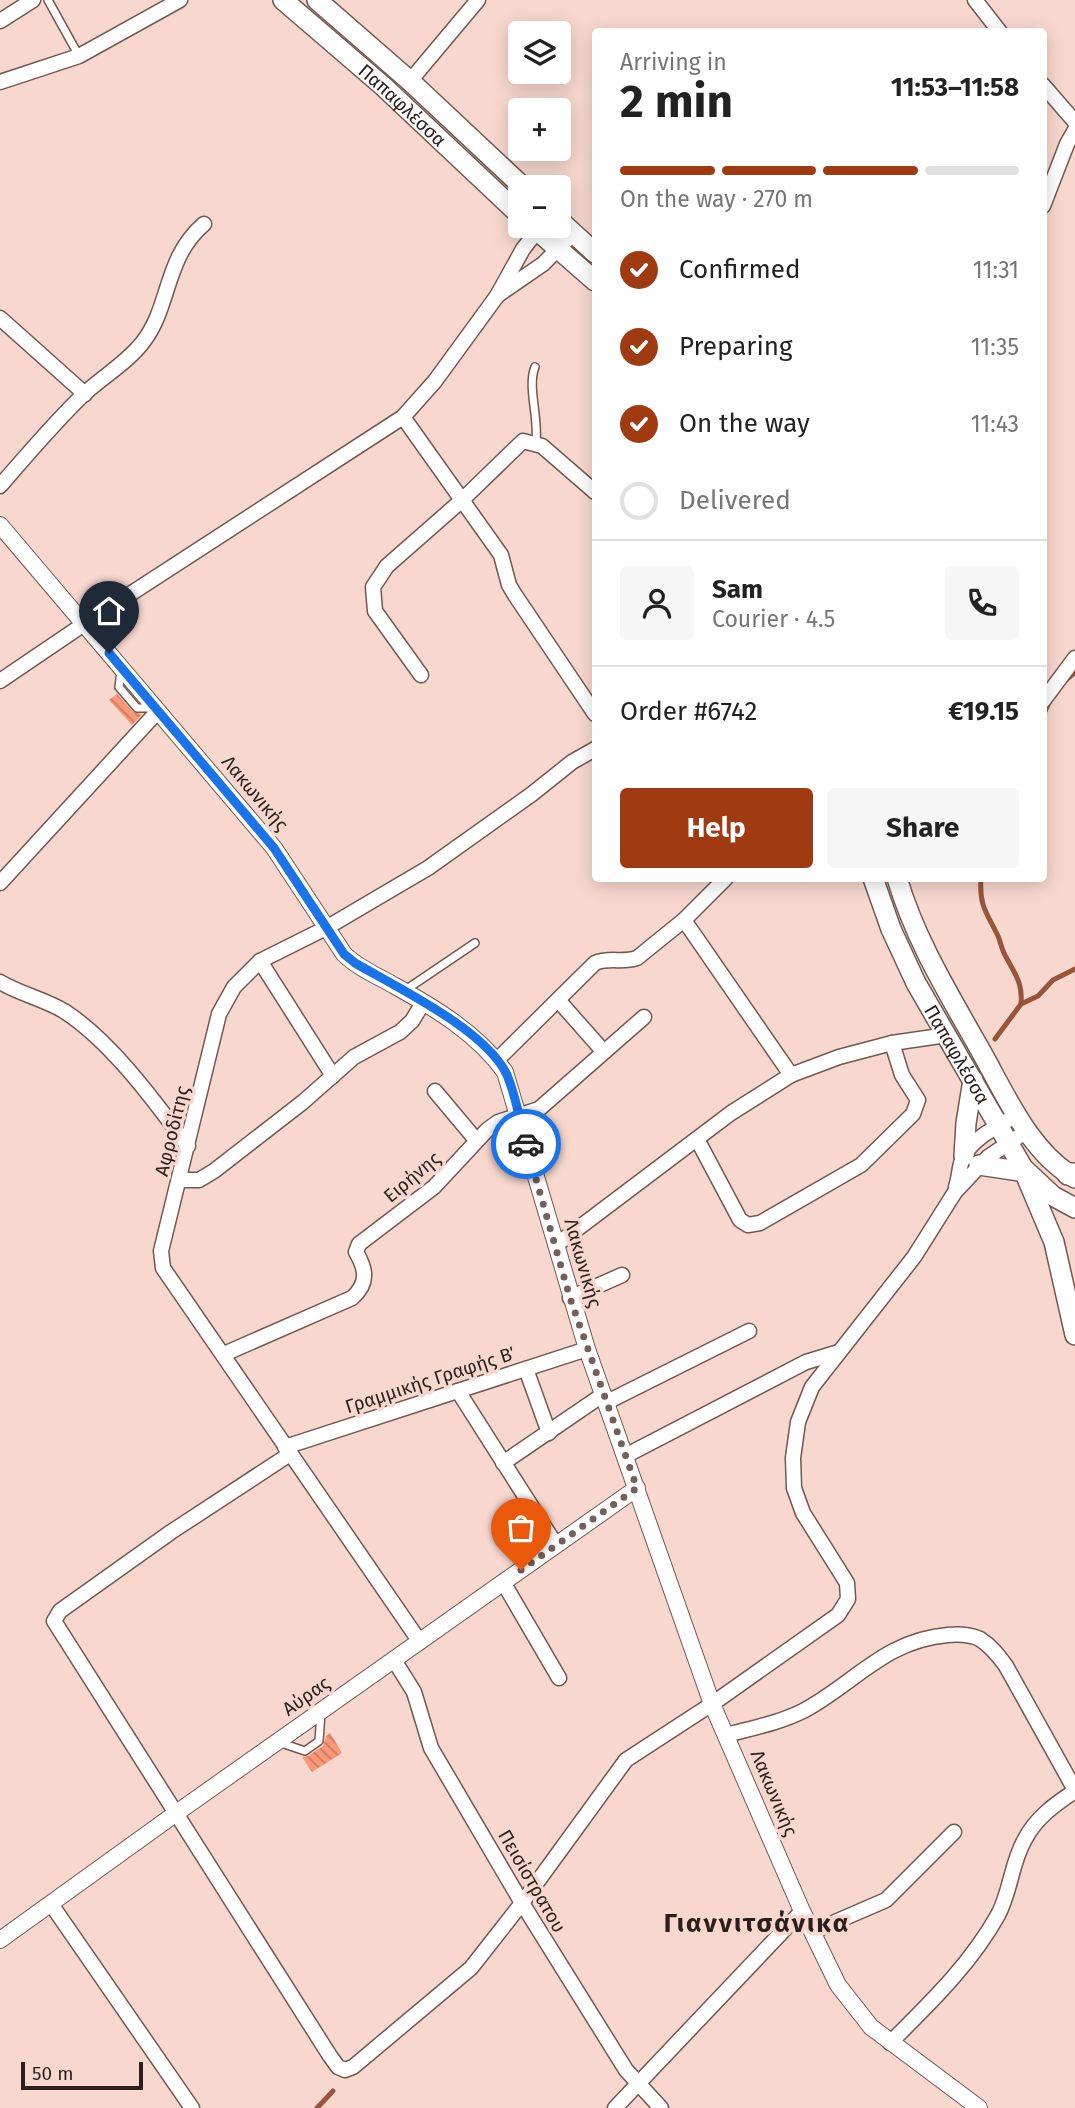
<!DOCTYPE html>
<meta charset="utf-8">
<style>
:root{--surface:#fff;--page:#f6f6f6;--text:#222;--muted:#767676;--line:#e0e0e0;--accent:#a03a11}
body{margin:0;font-family:"Fira Sans",sans-serif;background:var(--page);color:var(--text);height:100vh;display:flex;flex-direction:column;font-size:26px;white-space:nowrap}
*{box-sizing:border-box;margin:0}
p{font-size:23px;color:var(--muted)}
.icon{flex:none;width:38px;height:38px;fill:none;stroke:currentColor;stroke-width:2;stroke-linecap:round;stroke-linejoin:round}
.map{position:relative;flex:1;overflow:hidden}
.sheet{position:absolute;left:592px;top:28px;width:455px;height:854px;display:flex;flex-direction:column;background:var(--surface);border-radius:7px;box-shadow:0 4px 18px #0003}
.sheet>*{flex:none}
.fabs{position:absolute;left:508px;top:21px;display:grid;gap:14px}
.fabs a{display:grid;place-items:center;width:63px;height:63px;border-radius:7px;background:var(--surface);box-shadow:0 4px 18px #0003;font-size:35px}
.scale{position:absolute;left:21px;bottom:18px;width:122px;box-sizing:border-box;padding-left:7px;border:4px solid #2a1f1b;border-top:0;font-size:19px;line-height:24px;white-space:nowrap;color:#2a1f1b;-webkit-text-stroke:5px #f8d8ce;paint-order:stroke}
.pin{position:absolute;display:grid;place-items:center;width:60px;height:60px;color:#fff;margin:-72px -30px;border-radius:50% 50% 50% 0;rotate:-45deg;box-shadow:0 0 7px #0007}
.pin .icon{rotate:45deg}
.courier{position:absolute;display:grid;place-items:center;width:70px;height:70px;margin:-35px;border:5px solid #1a73e8;border-radius:50%;background:#fff;color:#222;box-shadow:0 2px 9px #0007}
.headline em{font-style:normal;font-weight:700}
.headline div{display:flex;flex-direction:column-reverse}
.headline{display:flex;align-items:center;justify-content:space-between;height:119px;padding:0 28px}
h1{font-size:46px;font-weight:700;line-height:52px}
.bar{display:grid;grid-template-columns:repeat(4,1fr);gap:10px 7px;align-content:center;height:84px;padding:0 28px}
.bar i{height:9px;border-radius:5px;background:var(--line)}
.bar .on{background:var(--accent)}
.bar p{grid-column:span 4}
.line{display:flex;align-items:center;gap:18px;padding:0 28px;border-top:2px solid var(--line)}
.line div{flex:1}
.round{display:grid;place-items:center;flex:none;width:74px;height:74px;border-radius:7px;background:var(--page)}
ol{padding:0 28px;list-style:none}
li{display:flex;align-items:center;gap:21px;height:77px}
li p{margin-inline-start:auto}
li .icon{padding:7px;border-radius:50%;background:var(--accent);color:#fff;stroke-width:4}
li:last-child{color:var(--muted)}
li i{width:38px;height:38px;border:4px solid var(--line);border-radius:50%}
.action{display:flex;gap:14px;margin-top:auto;padding:14px 28px}
.action a{flex:1;height:80px;border-radius:7px;background:var(--accent);color:#fff;font-size:28px;font-weight:700;line-height:80px;text-align:center}
.action a+a{background:var(--page);color:var(--text)}
.map>svg:first-child{display:block}
.lines{fill:none;stroke-linecap:round;stroke-linejoin:round}
.stream{stroke:#99543c;stroke-width:5}
.building{fill:url(#building-back-hatch)}
.service-casing{stroke:#735850;stroke-width:10}
.minor-casing{stroke:#735850;stroke-width:17}
.tertiary-casing{stroke:#735850;stroke-width:18}
.secondary-casing{stroke:#735850;stroke-width:22}
.primary-casing{stroke:#735850;stroke-width:24}
.service{stroke:#fff;stroke-width:7}
.minor{stroke:#fff;stroke-width:14}
.tertiary{stroke:#fff;stroke-width:16}
.secondary{stroke:#fff;stroke-width:19}
.primary{stroke:#fff;stroke-width:21}
.done{stroke:#72605a;stroke-width:7;stroke-dasharray:0 12.6}
.route{stroke:#1a73e8;stroke-width:9}
.labels{text-anchor:middle;dominant-baseline:central;stroke-width:7;stroke-linejoin:round;paint-order:stroke}
.street-label{font-size:19px;fill:#2a1f1b;stroke:#f8d8ce}
.district-label{font-size:26px;font-weight:bold;letter-spacing:2px;fill:#2a1f1b;stroke:#f8d8ce}
</style>
<div class="map">
<svg width="1075" height="2108" viewBox="0 0 1075 2108">
<defs>
<pattern id="building-back-hatch" width="6" height="6" patternUnits="userSpaceOnUse" patternTransform="scale(1.75)"><rect width="6" height="6" fill="#fb9877"/><path d="M-1 5l2 2M0 0l6 6M5-1l2 2" fill="none" stroke="#cb7b61"/></pattern>
</defs>
<rect width="100%" height="100%" fill="#f8d8ce"/>
<g class="lines">
<g class="stream">
<polyline points="1064,682 1075,672"/>
<polyline points="1043,716 1050,700"/>
<path d="M981,878C979,907 987,913 998,936C1001,943 1002,951 1006,957C1015,974 1023,983 1021,1004"/>
<polyline points="995,1039 1021,1004 1038,996 1053,980 1075,969"/>
<polyline points="317,2108 333,2091"/>
</g>
</g>
<g class="building">
<polygon points="117,694 133,712 142,714 132,725 109,700"/>
<polygon points="330,1733 342,1753 312,1772 302,1757 308,1756 323,1746 326,1736"/>
</g>
<g class="lines">
<defs>
<g id="service">
<polyline points="48,0 79,56"/>
<path d="M535,367C527,386 539,418 536,442"/>
<polyline points="121,671 119,687 137,708 152,708"/>
<polyline points="404,991 475,943"/>
<polyline points="278,1742 305,1751 319,1741 321,1712"/>
</g>
<g id="minor">
<polyline points="975,0 1000,32"/>
<polyline points="0,21 33,0"/>
<polyline points="410,81 478,0"/>
<polyline points="0,82 79,56 180,0"/>
<polyline points="1043,85 1075,122"/>
<polyline points="1043,206 1067,144 1075,130"/>
<polyline points="498,295 543,264 574,233"/>
<polyline points="0,318 85,394"/>
<polyline points="403,417 501,555 509,585 515,595 595,714"/>
<path d="M0,486C27,455 53,424 83,395C102,377 127,363 143,342C171,306 164,258 204,224"/>
<polyline points="421,675 375,611 373,587 387,566 461,501 523,441 542,446 595,492"/>
<polyline points="0,681 84,624 403,417 435,381 497,296 523,249 541,226"/>
<polyline points="1043,701 1075,658"/>
<polyline points="0,883 158,711"/>
<polyline points="684,920 791,1075"/>
<polyline points="260,961 333,1076"/>
<path d="M0,982C20,994 44,999 64,1011C111,1041 155,1102 188,1146"/>
<polyline points="558,1000 604,1052"/>
<path d="M497,1060L595,963C608,957 623,963 637,958L684,920L726,878"/>
<polyline points="435,1091 476,1140"/>
<polyline points="697,1139 740,1220 748,1225 760,1223 861,1165 913,1114 918,1100 902,1075 892,1043"/>
<polyline points="180,1180 199,1180 214,1171 303,1102 354,1057 400,1032 412,1021 423,1003"/>
<path d="M956,1187C959,1178 959,1169 962,1160C970,1139 998,1126 1017,1115"/>
<polyline points="556,1245 731,1113 791,1075 839,1057 892,1043 947,1035"/>
<polyline points="570,1298 622,1275"/>
<path d="M224,1354L352,1298C369,1283 366,1269 356,1252L359,1244L434,1187L487,1130L498,1122L539,1109L644,1017"/>
<polyline points="526,1369 549,1433"/>
<polyline points="458,1391 556,1545"/>
<polyline points="607,1402 749,1331"/>
<polyline points="285,1447 587,1349"/>
<polyline points="290,1454 171,1532 60,1611 54,1621 330,2056 338,2067 345,2070 353,2067 471,1968 522,1903 626,1760 712,1704 838,1615 848,1599 847,1583 803,1513 794,1488 793,1458 798,1422 812,1387 914,1257 955,1192 988,1157 1027,1131"/>
<polyline points="625,1456 806,1362 839,1352"/>
<polyline points="503,1463 604,1394"/>
<polyline points="503,1582 559,1678"/>
<polyline points="420,1642 163,1268 161,1251 219,1014 234,987 260,961 326,928 428,868 532,794 572,762 595,749"/>
<polyline points="394,1660 414,1692 431,1748 522,1903 626,2070 661,2108"/>
<path d="M726,1735C752,1728 779,1723 803,1711C854,1684 885,1640 948,1635C958,1634 971,1635 980,1639C991,1646 998,1655 1006,1666L1075,1790"/>
<polyline points="51,1904 192,2108"/>
<polyline points="812,1932 886,1900 954,1832"/>
<path d="M890,2043C930,2003 970,1965 998,1915C1011,1891 1011,1863 1025,1839C1036,1818 1055,1804 1075,1791"/>
<polyline points="615,2108 802,1911"/>
</g>
<g id="tertiary">
<path d="M0,525L274,848L344,954C358,968 378,976 395,986C435,1008 478,1034 505,1072L587,1349L712,1704L802,1911L838,1985L871,2027L979,2108"/>
<polyline points="0,1940 175,1814 637,1488"/>
</g>
<g id="secondary">
<path id="s1" d="M283,0L383,86L520,215"/>
<polyline points="317,0 410,81 523,187"/>
<polyline points="558,219 595,253"/>
<polyline points="532,226 595,281"/>
<path id="s2" d="M873,878L891,929L916,983L1023,1168L1053,1196L1075,1208"/>
<path d="M897,878C915,939 947,991 978,1046C1004,1091 1028,1151 1075,1178"/>
<polyline points="964,1156 966,1123 973,1080"/>
<polyline points="979,1165 1025,1172"/>
<polyline points="1026,1176 1054,1242 1075,1335"/>
</g>
<polyline id="primary" points="1068,1174 1075,1174"/>
</defs>
<use href="#service" class="service-casing"/>
<use href="#minor" class="minor-casing"/>
<use href="#tertiary" class="tertiary-casing"/>
<use href="#secondary" class="secondary-casing"/>
<use href="#primary" class="primary-casing"/>
<use href="#service" class="service"/>
<use href="#minor" class="minor"/>
<use href="#tertiary" class="tertiary"/>
<use href="#secondary" class="secondary"/>
<use href="#primary" class="primary"/>
</g>
<g class="lines">
<polyline class="done" points="521,1570 637,1488 570,1298 526,1144"/>
<path class="route" d="M109,653L274,848L344,954L355,963C398,988 486,1030 507,1075C516,1096 520,1122 526,1144"/>
</g>
<g class="labels">
<g class="street-label">
<text stroke="none"><textPath href="#s1" startOffset="159">Παπαφλέσσα</textPath></text>
<text transform="translate(255 793) rotate(50)">Λακωνικής</text>
<text stroke="none"><textPath href="#s2" startOffset="196">Παπαφλέσσα</textPath></text>
<text transform="translate(172 1131) rotate(-76)">Αφροδίτης</text>
<text transform="translate(412 1177) rotate(-40)">Ειρήνης</text>
<text transform="translate(583 1263) rotate(74)">Λακωνικής</text>
<text transform="translate(430 1380) rotate(-18)">Γραμμικής Γραφής Β΄</text>
<text transform="translate(306 1696) rotate(-35)">Αύρας</text>
<text transform="translate(774 1793) rotate(67)">Λακωνικής</text>
<text transform="translate(532 1881) rotate(60)">Πεισίστρατου</text>
</g>
<g class="district-label">
<text x="757" y="1923">Γιαννιτσάνικα</text>
</g>
</g>
</svg>
<div class="fabs">
<a><svg class="icon" aria-label="layers" viewBox="0 0 24 24"><path d="M12 4l9 5-9 5-9-5zM3 14l9 5 9-5"/></svg></a>
<a>+</a>
<a>−</a>
</div>
<div class="scale">50 m</div>
<div class="pin" style="left:521px;top:1570px;background:#ea580c"><svg class="icon" aria-label="bag" viewBox="0 0 24 24"><path d="M5 8h14l-1 12H6zM9 8a3 3 0 0 1 6 0"/></svg></div>
<div class="pin" style="left:109px;top:653px;background:#1f2937"><svg class="icon" aria-label="home" viewBox="0 0 24 24"><path d="M3 11l9-7 9 7M6 9v11h12V9"/></svg></div>
<div class="courier" style="left:526px;top:1144px"><svg class="icon" aria-label="car" viewBox="0 0 24 24"><path d="M5 17H2v-5l4-1 3-4h7l3 4 3 1v5h-3M9 17h6M6 11h13"/><circle cx="7" cy="17" r="2"/><circle cx="17" cy="17" r="2"/></svg></div>
<section class="sheet">
<div class="headline"><div><h1>2 min</h1><p>Arriving in</p></div><em>11:53–11:58</em></div>
<div class="bar"><i class="on"></i><i class="on"></i><i class="on"></i><i></i><p>On the way · 270 m</p></div>
<ol>
<li><svg class="icon" aria-label="check" viewBox="0 0 24 24"><path d="M5 12l5 5 9-10"/></svg>Confirmed<p>11:31</p></li>
<li><svg class="icon" aria-label="check" viewBox="0 0 24 24"><path d="M5 12l5 5 9-10"/></svg>Preparing<p>11:35</p></li>
<li><svg class="icon" aria-label="check" viewBox="0 0 24 24"><path d="M5 12l5 5 9-10"/></svg>On the way<p>11:43</p></li>
<li><i></i>Delivered</li>
</ol>
<div class="line" style="height:126px"><a class="round"><svg class="icon" aria-label="person" viewBox="0 0 24 24"><circle cx="12" cy="8" r="4"/><path d="M4 21q1-7 8-7t8 7"/></svg></a><div><b>Sam</b><p>Courier · 4.5</p></div><a class="round"><svg class="icon" aria-label="phone" viewBox="0 0 24 24"><path d="M5 4h4l2 5-3 2q2 4 5 5l2-3 5 2v4C11 20 4 13 5 4z"/></svg></a></div>
<div class="line" style="height:91px"><div>Order #6742</div><b>€19.15</b></div>
<div class="action"><a>Help</a><a>Share</a></div>
</section>
</div>
